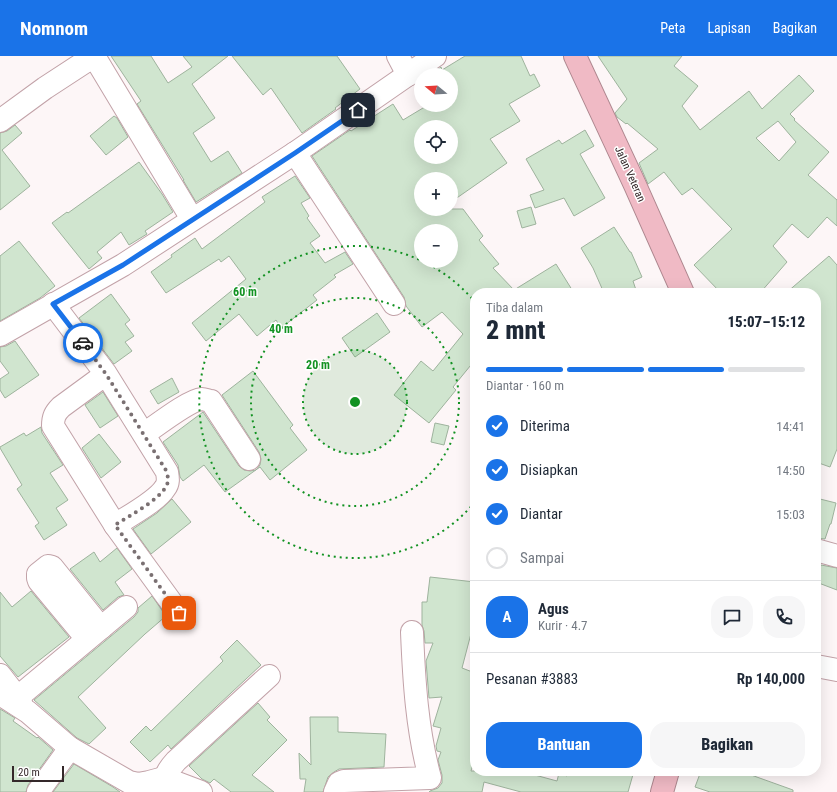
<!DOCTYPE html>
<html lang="id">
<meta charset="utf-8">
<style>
:root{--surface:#fff;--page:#f6f6f7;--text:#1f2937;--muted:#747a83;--line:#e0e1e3;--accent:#1a73e8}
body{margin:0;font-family:"Roboto Condensed",sans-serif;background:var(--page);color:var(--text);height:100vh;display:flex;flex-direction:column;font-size:15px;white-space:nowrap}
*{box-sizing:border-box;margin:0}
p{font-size:13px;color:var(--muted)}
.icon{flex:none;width:22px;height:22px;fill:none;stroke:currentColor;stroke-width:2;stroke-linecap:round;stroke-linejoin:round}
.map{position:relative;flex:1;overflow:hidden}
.details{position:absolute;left:470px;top:232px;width:351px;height:488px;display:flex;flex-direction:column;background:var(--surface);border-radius:16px;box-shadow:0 4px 16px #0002}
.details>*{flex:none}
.needle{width:26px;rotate:288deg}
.fabs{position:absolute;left:414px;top:12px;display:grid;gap:8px}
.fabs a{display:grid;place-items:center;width:44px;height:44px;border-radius:50%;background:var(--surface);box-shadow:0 4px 16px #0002;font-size:20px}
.scale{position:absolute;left:12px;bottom:10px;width:52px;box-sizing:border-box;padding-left:4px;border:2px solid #34282a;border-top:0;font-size:11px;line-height:14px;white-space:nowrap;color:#34282a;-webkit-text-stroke:3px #fff;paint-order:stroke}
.pin{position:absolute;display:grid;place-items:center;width:34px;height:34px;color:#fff;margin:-17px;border-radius:8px;box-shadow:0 2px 6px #0006}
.courier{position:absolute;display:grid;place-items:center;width:40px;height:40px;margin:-20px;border:3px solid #1a73e8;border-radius:50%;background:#fff;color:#222;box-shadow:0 1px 5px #0007}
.head em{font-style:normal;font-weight:800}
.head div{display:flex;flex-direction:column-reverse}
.head{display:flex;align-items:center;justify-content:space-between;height:68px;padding:0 16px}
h1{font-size:26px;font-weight:800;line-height:30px}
.bar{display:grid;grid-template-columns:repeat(4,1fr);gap:6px 4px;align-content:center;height:48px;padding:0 16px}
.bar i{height:5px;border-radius:3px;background:var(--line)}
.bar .active{background:var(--accent)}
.bar p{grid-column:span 4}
.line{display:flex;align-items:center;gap:10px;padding:0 16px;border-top:1px solid var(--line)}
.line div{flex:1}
.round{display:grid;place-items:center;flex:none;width:42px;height:42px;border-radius:16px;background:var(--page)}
ol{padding:0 16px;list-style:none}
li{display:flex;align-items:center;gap:12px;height:44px}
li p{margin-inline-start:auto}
li .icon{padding:4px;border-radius:50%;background:var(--accent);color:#fff;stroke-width:4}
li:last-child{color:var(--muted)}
li i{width:22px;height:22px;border:2px solid var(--line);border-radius:50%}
.primary-button{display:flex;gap:8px;margin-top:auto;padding:8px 16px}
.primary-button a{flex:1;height:46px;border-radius:16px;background:var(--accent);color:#fff;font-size:16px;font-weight:800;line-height:46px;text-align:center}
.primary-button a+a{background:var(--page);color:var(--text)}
header{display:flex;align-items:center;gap:24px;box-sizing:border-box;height:56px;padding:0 20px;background:var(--accent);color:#fff}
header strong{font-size:19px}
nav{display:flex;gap:22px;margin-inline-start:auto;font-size:14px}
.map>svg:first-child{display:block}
.building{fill:#d0e5cf;stroke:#9eb39d;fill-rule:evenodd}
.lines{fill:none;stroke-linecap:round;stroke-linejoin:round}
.minor-casing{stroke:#c2a2a8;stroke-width:24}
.highway-casing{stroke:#ae878f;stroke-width:24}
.minor{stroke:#fff;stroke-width:22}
.highway{stroke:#f0bac5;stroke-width:22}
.done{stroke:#7a7072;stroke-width:4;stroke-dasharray:0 7.2}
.route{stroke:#1a73e8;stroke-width:5}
.ring{fill:none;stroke:#129222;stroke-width:2;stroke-dasharray:2 4}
.labels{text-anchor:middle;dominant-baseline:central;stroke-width:3;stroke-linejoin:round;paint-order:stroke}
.street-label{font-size:11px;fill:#34282a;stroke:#fff}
.centre{fill:#129222;stroke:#fff;stroke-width:2}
.ring-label{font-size:12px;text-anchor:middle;font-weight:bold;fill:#129222;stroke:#fff;stroke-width:3;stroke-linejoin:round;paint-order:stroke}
</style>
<header>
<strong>Nomnom</strong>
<nav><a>Peta</a><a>Lapisan</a><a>Bagikan</a></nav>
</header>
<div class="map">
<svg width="837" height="736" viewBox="0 0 837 736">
<rect width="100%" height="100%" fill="#fdf6f7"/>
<g class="building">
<polygon points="111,0 151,0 168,27 192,11 183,0 228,0 192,28 215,62 193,77 211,106 228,95 242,117 196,146 183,124 184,124 137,48 141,45"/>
<polygon points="232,0 337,0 360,33 335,52 336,53 302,77 271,32 263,39"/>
<path d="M465,0H521L530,20L534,18L540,30L509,48L520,65L490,83L507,107L451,146V123H421V153H463L483,180L479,184L499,208L493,212L514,234L556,208L574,237H475V304L453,331L456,334L429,367L394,339L421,305L433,315L463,278L442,256L422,271L406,250L404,241L312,100L350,74L351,75L393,48L403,64L428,49H451V19H430L441,11L442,14ZM421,71H451V101H421ZM421,175H451V205H421Z"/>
<path d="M598,0H682L674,10L698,30L682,50L700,74L749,35L762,53L799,19L814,35L790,58L795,63L794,64L829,96L808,119L837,144V170L827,161L808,182L792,168L773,190L787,206L760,237H721L694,209L732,173L692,132L682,139L664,116L648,128L639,107L658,93L627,67L626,68L617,61L615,57L627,43ZM778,65L796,86L779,105L756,82Z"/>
<polygon points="114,60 117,62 128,81 106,99 90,80"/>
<polygon points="15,69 22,77 2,94 30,130 0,154 0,77 7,75"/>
<polygon points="585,74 594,90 580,98 605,142 574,160 564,142 535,152 530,139 544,134 526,103 559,84 562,88"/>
<polygon points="139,106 162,138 173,156 145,175 147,178 129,189 121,176 97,196 102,202 89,213 52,167 67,156 68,157"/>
<polygon points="295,120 310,142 301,147 309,160 307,162 320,180 310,187 325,207 345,196 353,208 334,219 336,221 313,239 317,244 281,272 276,264 257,280 239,258 206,285 192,267 246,223 229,200 221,206 219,203 166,237 151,216 172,201 171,199 195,182 202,193 265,146 262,141"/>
<polygon points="531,151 536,168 522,172 517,155"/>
<polygon points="614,171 630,196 631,196 642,221 633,225 637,237 604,237 593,212 581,192"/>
<polygon points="19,185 55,230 40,242 0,265 0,200"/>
<polygon points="829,200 837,209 837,393 830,411 816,406 816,237 786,237"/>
<polygon points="111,238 130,264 125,268 134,280 125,286 132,295 114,308 79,262"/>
<polygon points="377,257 390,276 355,301 342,282"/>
<polygon points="15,285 39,319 5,342 0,334 0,323 9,317 0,305 0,291 6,290"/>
<polygon points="253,315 293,369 290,372 307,394 270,424 260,411 225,436 204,409 183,425 180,421 178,409 163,386 203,356 239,410 244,414 250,415 256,414 260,409 261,403 259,396 222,339"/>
<polygon points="172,322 179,336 158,348 150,335"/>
<polygon points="103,336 118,360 100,372 85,349"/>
<polygon points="435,367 449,370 444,389 431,386"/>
<polygon points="41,371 42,377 63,409 50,417 68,444 56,452 67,469 44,484 35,470 39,467 17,433 22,429 0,392 0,391 24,377 26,380"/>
<polygon points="99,378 121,406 101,422 82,392"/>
<polygon points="816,442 836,447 831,468 830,468 825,483 816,482"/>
<polygon points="172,443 191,466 151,498 133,473 157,457"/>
<polygon points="117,492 132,513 115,526 124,539 118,541 103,554 70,513 94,496 100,506"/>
<polygon points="821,509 837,512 837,534 816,526"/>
<polygon points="430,521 475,526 475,571 473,570 462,612 475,617 475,701 471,715 520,715 557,725 559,717 567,720 568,715 634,715 628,736 521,736 484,726 482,736 429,736 430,735 438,732 442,727 442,719 438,704 441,696 437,695 436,690 441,672 433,670 442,641 429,642 426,605 433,587 425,587 424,575 422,569 422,546 427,546"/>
<polygon points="31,535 69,581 18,621 0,600 0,536 12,551"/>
<polygon points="152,540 166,560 145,578 78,641 106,672 89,688 77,682 34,644 134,561 138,556 138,552"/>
<polygon points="237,584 261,609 171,693 168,689 150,706 130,686 146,670 151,675 223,605 220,601"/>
<polygon points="258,647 270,661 267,664 287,684 252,719 274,736 231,736 214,723 210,727 202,723 189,710"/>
<polygon points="0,653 15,662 13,665 37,682 38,681 53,694 28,729 26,736 0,736"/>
<polygon points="310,661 338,661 338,676 386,678 384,711 339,713 334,716 328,721 323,736 304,736 306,723 300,723 299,697 311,709"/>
<polygon points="74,708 113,731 120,736 53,736"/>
<polygon points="701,715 740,715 793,734 793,736 710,736 695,731"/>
</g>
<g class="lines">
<defs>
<g id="minor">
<polyline points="398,0 408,19"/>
<polyline points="0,65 45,32 94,0 192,163"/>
<polyline points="295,97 394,248"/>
<path d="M53,248L106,318L167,416C168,422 169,427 165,432C157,445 129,460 115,469L53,370C53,361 55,357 61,351L106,318"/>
<polyline points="0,279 123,209 295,97 435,0"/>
<path d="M144,378C156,370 189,344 202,343C205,343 208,345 211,345L249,403"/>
<polyline points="115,469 179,557"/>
<polyline points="816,494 837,500"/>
<polyline points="87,583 39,525 38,522 38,518 48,510 52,511 101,572"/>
<polyline points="816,610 837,614"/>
<polyline points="0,619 21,646"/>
<polyline points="0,638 28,656 70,692 129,726 138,728 149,726 164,722 201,736"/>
<polyline points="18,641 126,551"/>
<path d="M161,735C166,721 165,717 176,705L269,620"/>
<polyline points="38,736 70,692"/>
<path d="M335,736L339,727L344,725L430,722C417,674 414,625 412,576"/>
</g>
<g id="highway">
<polyline points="575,0 635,129 683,237"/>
<polyline points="662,736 668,715"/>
</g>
</defs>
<use href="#minor" class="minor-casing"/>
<use href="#highway" class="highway-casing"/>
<use href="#minor" class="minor"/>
<use href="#highway" class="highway"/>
</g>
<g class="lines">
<path class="done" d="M83,287L106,318L167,416C168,422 169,427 165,432C157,445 129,460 115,469L179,557"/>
<polyline class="route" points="83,287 53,248 123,209 295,97 358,54"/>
</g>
<circle cx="355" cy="346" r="52" fill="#129222" fill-opacity=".12"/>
<g class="ring">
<circle cx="355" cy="346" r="52"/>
<circle cx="355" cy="346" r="104"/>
<path d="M475 446A156 156 0 1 1 475 246"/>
</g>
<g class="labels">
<g class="street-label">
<text transform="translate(630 118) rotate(66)">Jalan Veteran</text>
</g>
</g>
<circle cx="355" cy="346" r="6" class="centre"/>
<g class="ring-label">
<text x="245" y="240">60 m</text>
<text x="281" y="277">40 m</text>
<text x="318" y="313">20 m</text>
</g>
</svg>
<div class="fabs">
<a><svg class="needle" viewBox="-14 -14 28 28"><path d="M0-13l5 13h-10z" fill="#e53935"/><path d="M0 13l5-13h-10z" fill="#747a83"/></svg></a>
<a><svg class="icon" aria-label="locate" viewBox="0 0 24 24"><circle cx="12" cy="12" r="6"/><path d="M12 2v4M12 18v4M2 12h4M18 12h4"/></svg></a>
<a>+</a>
<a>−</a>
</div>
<div class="scale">20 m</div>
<div class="pin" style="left:179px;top:557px;background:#ea580c"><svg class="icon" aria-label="bag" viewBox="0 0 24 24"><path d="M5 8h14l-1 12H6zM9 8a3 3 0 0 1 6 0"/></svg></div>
<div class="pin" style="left:358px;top:54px;background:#1f2937"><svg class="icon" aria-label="home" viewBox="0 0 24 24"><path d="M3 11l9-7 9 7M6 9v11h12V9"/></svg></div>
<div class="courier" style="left:83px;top:287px"><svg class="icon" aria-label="car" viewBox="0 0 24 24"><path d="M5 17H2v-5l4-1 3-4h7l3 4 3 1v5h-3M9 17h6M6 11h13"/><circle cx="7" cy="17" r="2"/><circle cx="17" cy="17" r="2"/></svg></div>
<section class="details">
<div class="head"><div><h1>2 mnt</h1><p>Tiba dalam</p></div><em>15:07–15:12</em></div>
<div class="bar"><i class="active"></i><i class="active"></i><i class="active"></i><i></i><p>Diantar · 160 m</p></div>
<ol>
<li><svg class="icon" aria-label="check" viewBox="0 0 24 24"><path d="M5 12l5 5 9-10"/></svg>Diterima<p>14:41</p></li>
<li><svg class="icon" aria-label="check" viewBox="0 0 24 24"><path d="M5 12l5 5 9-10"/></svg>Disiapkan<p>14:50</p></li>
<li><svg class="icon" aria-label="check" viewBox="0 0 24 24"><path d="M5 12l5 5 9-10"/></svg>Diantar<p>15:03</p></li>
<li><i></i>Sampai</li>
</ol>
<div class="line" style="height:72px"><b class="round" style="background:var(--accent);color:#fff">A</b><div><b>Agus</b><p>Kurir · 4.7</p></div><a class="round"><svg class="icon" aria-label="chat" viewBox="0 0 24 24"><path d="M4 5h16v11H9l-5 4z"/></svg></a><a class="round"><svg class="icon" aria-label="phone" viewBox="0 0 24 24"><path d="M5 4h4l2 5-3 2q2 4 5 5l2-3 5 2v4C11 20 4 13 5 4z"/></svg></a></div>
<div class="line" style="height:52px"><div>Pesanan #3883</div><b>Rp 140,000</b></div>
<div class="primary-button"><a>Bantuan</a><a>Bagikan</a></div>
</section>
</div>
